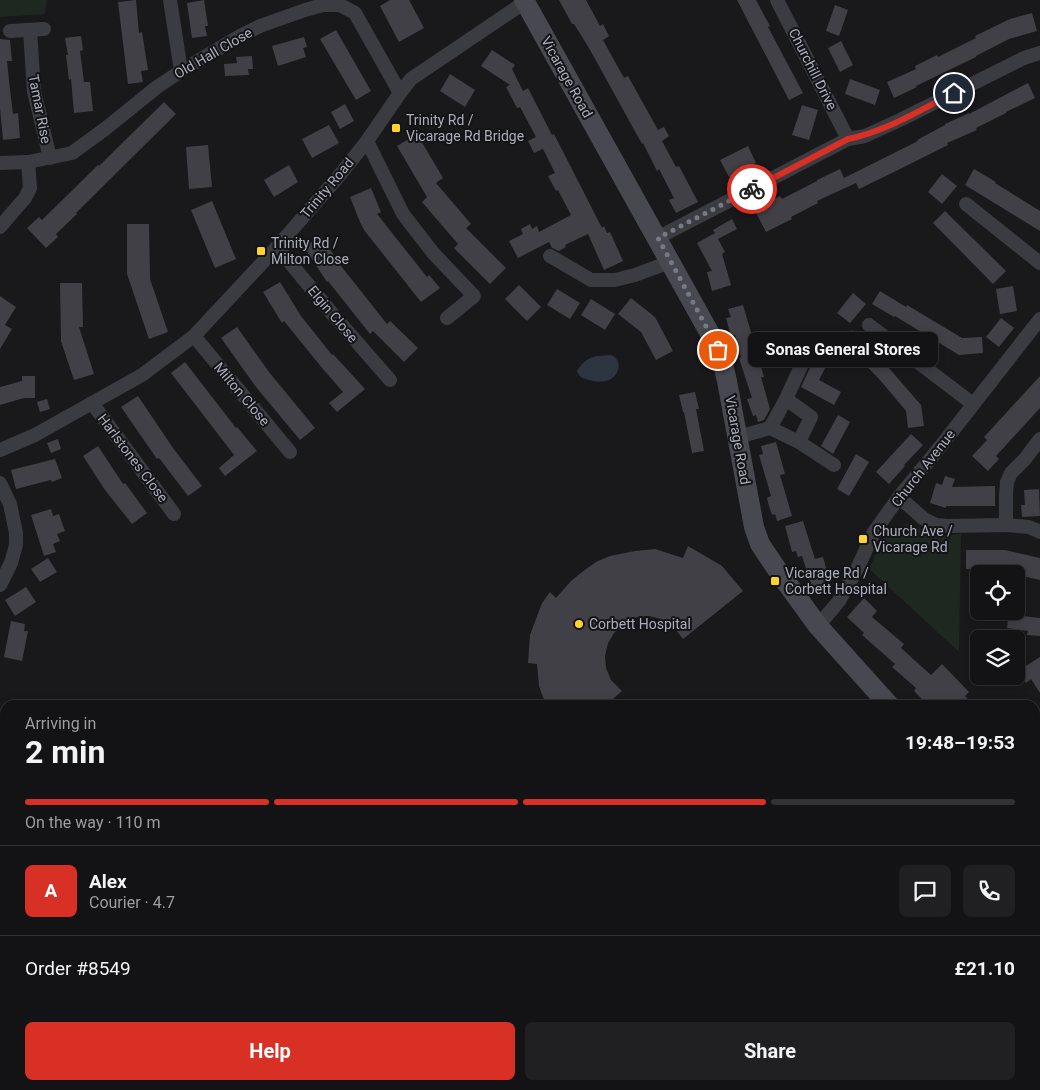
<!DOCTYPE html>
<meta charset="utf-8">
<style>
:root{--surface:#131214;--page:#202022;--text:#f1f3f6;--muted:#9d9ea0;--line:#323234;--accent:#d93025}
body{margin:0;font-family:Roboto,sans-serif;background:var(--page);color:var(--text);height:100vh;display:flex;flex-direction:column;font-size:19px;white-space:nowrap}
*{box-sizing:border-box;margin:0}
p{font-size:16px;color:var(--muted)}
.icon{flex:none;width:28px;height:28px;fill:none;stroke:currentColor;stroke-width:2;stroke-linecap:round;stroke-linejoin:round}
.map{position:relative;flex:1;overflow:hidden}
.drawer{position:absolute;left:0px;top:700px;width:1040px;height:390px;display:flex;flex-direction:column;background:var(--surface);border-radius:15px 15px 0 0;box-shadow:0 2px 8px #0003,0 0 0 1px var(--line)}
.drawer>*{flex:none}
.fabs{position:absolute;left:970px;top:565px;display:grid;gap:10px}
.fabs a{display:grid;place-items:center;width:55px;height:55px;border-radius:8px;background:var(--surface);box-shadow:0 2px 8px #0003,0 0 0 1px var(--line);font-size:25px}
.pin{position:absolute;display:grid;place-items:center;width:42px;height:42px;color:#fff;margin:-21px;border:2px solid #fff;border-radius:50%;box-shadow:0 1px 5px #0007}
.courier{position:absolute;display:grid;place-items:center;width:50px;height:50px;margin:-25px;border:4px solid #d93025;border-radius:50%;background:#fff;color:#222;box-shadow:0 1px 6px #0007}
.bubble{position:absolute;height:35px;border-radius:8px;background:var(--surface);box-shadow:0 2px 8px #0003,0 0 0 1px var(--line);font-size:16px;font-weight:700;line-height:35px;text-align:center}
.summary em{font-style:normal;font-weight:700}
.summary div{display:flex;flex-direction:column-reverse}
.summary{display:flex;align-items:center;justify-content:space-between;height:85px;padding:0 25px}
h1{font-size:32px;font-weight:700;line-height:38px}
.bar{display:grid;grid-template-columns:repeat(4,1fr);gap:8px 5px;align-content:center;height:60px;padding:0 25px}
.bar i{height:6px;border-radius:4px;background:var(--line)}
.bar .active{background:var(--accent)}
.bar p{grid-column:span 4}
.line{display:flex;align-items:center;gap:12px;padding:0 25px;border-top:1px solid var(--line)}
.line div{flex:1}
.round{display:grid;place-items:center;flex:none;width:52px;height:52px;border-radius:8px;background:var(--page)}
.action{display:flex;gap:10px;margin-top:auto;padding:10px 25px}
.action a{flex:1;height:58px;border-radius:8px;background:var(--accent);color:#fff;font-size:20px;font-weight:700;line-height:58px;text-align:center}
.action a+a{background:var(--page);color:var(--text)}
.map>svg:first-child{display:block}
.built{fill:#252428}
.green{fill:#1e2720}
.water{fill:#2d3540}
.building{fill:#404046}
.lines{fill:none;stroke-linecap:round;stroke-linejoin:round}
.street{stroke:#3b3b42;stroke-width:14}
.secondary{stroke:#474850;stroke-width:20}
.highway{stroke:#646672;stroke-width:25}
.done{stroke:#777984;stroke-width:5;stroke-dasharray:0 9}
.route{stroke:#d93025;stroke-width:6}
.poi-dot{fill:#ffd22c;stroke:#141316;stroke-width:2}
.labels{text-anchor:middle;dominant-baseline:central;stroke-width:4;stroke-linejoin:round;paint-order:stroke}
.street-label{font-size:14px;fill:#aaadbc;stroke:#141316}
.poi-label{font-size:14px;fill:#aaadbc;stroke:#141316;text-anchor:start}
</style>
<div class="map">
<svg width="1040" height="1090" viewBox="0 0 1040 1090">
<rect width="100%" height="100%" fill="#19181b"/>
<polygon class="built" points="255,1085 393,1085 397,1090 249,1090"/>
<g class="green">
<polygon points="0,0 47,0 45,14 0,17"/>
<polygon points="908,524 941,536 961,534 959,652 869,569 886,531"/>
<polygon points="5,744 5,899 0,903 0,748"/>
<polygon points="5,974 5,1085 255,1085 249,1090 0,1090 0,979"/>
</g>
<path class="water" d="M611,355C623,360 620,375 609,380C603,382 596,382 589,380C583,379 579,377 577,371C587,355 595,356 611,355Z"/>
<g class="building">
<polygon points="136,0 139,33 142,32 148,70 141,71 143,82 128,84 118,2"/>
<polygon points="204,0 208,26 205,26 207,36 192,38 187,3"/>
<polygon points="390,0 409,0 424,28 399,42 380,6"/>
<polygon points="559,0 586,0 600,26 603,24 609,36 603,40 624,78 628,76 658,130 664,127 669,136 662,141 676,167 679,166 698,202 676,213 669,200 674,198 659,169 657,171 643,143 642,144 589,48 574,24 572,24"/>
<polygon points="737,0 756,0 770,26 768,27 803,93 789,100"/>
<polygon points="835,5 848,10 839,36 826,31"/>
<polygon points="1032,13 1037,31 1009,39 976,56 976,57 916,86 917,87 894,98 887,82 916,69 915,66 937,55 938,57 976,38 975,36 1010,19"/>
<polygon points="336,30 371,91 356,100 320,39"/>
<polygon points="81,36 83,50 80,51 84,82 90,82 93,111 74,113 71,79 69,80 66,55 68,55 65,38"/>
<polygon points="304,37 307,47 303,48 306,57 278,66 272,46"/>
<polygon points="0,39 10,40 12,61 7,61 10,90 13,114 18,113 20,138 3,140 0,108"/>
<polygon points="841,41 853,65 840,72 828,48"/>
<polygon points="492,50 515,65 512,69 523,91 528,88 552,135 554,134 602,228 604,226 607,233 610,232 623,261 604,270 588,234 565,245 566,247 559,251 552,248 549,242 518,258 509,241 523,234 521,229 530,224 532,229 537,226 539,232 571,215 558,190 556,191 548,176 555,173 543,149 534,153 528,141 536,137 520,107 517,108 506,87 510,85 481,66"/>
<polygon points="252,56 253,69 248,69 249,75 225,76 224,64 237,63 236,57"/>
<polygon points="450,74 475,90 465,107 440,91"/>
<polygon points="850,79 880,90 875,105 845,94"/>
<polygon points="1028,83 1035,98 1006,112 1006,113 976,128 977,130 947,143 948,145 894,172 859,189 856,183 817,201 818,203 791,217 792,219 766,232 754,209 780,196 782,199 817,181 817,180 840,169 844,178 918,141 917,140 945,125 945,124 969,113 969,114"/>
<polygon points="164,102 176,114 76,213 77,214 56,234 58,237 46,248 27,228 39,217 42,220 98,165 99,166"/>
<polygon points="345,104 354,121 340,129 331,112"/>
<polygon points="802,105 818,110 809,140 792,135"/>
<polygon points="329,125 339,143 312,158 302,139"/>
<polygon points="417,134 443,178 436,183 471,224 466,228 506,268 490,284 454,248 458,244 422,202 427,197 397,146"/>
<polygon points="208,145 212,187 189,189 186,147"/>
<polygon points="748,146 756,163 729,177 720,160"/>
<polygon points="289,165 298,182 274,197 264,180"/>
<polygon points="974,169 996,182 995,183 1040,211 1040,231 965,185"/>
<polygon points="942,174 957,186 942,204 928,192"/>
<polygon points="371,188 381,212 377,214 427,277 429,275 440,288 421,302 364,230 360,222 350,197"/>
<polygon points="212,201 236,259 215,268 191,210"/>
<polygon points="945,211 1006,271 993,284 933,223"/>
<polygon points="732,219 737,229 718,239 725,252 722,254 731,285 712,291 707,272 712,271 697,243 715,233 713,230"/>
<polygon points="127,224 149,224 150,279 168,332 149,339 127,274"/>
<polygon points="321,236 341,266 387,324 390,321 418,348 404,362 373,331 370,334 328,281 327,282 304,247"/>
<polygon points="280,282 301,316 332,355 333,354 365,389 337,412 329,403 343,392 322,368 284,321 282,323 263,292"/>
<polygon points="60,283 82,283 83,327 79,327 94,374 74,380 61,341"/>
<polygon points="519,285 541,307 527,321 505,299"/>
<polygon points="1013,286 1017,311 1000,314 996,289"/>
<polygon points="557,289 580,303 570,319 547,305"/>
<polygon points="880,291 906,307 907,305 962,338 982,337 983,353 959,355 895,316 894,317 872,304"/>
<polygon points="853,293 866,304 850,323 837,313"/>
<polygon points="0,296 16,307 5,325 12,329 0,349"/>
<polygon points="631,298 655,317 673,351 656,360 641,332 618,314"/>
<polygon points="591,299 615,314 605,330 581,315"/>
<polygon points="743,305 764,377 761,377 770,409 764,420 758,422 756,415 753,416 747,399 752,398 739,358 741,357 735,335 731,336 726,318 731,317 728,309"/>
<polygon points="1001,318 1014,328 999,347 986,337"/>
<polygon points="237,327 269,372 315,428 300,440 256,387 221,338"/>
<polygon points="852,330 873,352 874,351 921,405 924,426 908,428 906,411 880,380 842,341"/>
<polygon points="799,333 834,351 819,380 841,392 834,405 801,387 815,357 793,344"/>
<polygon points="185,362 236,428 237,427 257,451 225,476 219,468 234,455 171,373"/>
<polygon points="22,376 35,376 35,398 24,398 0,405 0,387 22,381"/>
<polygon points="1040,376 1040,408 996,456 999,459 988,471 972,456 987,440 984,437"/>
<polygon points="695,392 699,409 696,409 704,451 692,453 684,412 683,412 679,395"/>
<polygon points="138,396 173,448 202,486 188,496 159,458 157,459 121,407"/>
<polygon points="47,399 50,409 40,412 37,402"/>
<polygon points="838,415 850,422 833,454 821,446"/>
<polygon points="911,434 923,445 904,465 905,466 889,484 876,472"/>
<polygon points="58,439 61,449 51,453 47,443"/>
<polygon points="776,442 785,474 780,475 792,516 777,521 775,514 772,515 769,506 767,498 771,496 759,455 763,454 761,446"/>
<polygon points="98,446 123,484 125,483 147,513 132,524 105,490 83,456"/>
<polygon points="856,454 869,462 849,496 837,489"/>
<polygon points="55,459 62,478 52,482 51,480 16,489 11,470"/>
<polygon points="945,476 955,479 952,487 995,486 995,506 946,506 946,508 930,503 936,483 942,485"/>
<polygon points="1039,489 1040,516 1022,517 1021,505 1025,505 1024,490"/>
<polygon points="51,509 53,516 59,514 65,531 57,534 60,541 53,544 56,552 44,556 31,515"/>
<polygon points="803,521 815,559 823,557 832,589 817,594 815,587 812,588 802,556 798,557 796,551 792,552 785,526"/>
<polygon points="688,546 722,566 743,591 683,639 673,626 661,619 649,616 637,617 625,622 614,633 608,643 605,656 606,668 611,680 622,691 606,705 546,705 539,686 537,664 528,663 530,635 542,603 550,592 556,598 571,581 582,572 596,562 610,556 635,551 655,549 683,558"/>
<polygon points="966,550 1005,550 1040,558 1040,580 1005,572 986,573 986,569 966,569"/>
<polygon points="48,558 57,572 40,582 31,569"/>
<polygon points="26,587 36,602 15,616 5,600"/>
<polygon points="864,598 877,611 872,617 904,644 901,648 931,675 942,664 969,692 965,696 973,705 928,705 914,691 916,688 892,667 895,664 862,635 864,633 847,617"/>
<polygon points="1009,611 1023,611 1022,616 1040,618 1040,636 1027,635 1028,631 1007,628"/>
<polygon points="11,621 25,624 24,631 28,631 22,661 4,657"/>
<polygon points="1040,657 1040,693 1031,679 1026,683 1018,671"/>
</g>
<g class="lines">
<g class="street">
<polyline points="170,0 181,71"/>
<polyline points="777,0 848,139"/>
<polyline points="30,30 34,91 50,158"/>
<polyline points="10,31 44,29"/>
<polyline points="367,141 403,214 434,254 474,296 447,318"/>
<polyline points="0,163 28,162 72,153 105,129 157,87 181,71 240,36 260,26 305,10 323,5 340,5 355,13 400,93"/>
<polyline points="966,204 1040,263"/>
<polyline points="0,227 25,198 30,188 28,162"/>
<polyline points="657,238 848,139 865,136 902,119 1024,58 1040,53"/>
<polyline points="277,247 335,317 390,380"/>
<polyline points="550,256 591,280 615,280 635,275 670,262"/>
<polyline points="869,325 973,404"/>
<polyline points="194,336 290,452"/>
<polyline points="786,399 811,417 799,442"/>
<polyline points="92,403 174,514"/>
<polyline points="770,428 799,442 834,465"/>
<polyline points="738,437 770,428 786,399 803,362"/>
<polyline points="0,450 35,435 142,375 194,336 277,247 339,176 367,141 400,93 411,79 525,2"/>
<polyline points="0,483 10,504 16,533 16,545 11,563 0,585"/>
<polyline points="899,497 924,519 936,525 948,526 1006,525 1029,527 1040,532"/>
<polyline points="1006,525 1006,495 1007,482 1011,473 1025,459 1040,439"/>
<polyline points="818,626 839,601 858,567 874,532 899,497 940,447 1040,319"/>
<polyline points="1035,836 1040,830"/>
<polyline points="1035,977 1040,984"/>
<polyline points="1035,1040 1040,1049"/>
</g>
<g class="secondary">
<polyline points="524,0 714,341 722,360 727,381 754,527 760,544 778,571 818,626 889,705"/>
<polyline points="1035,815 1040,819"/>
</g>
<g class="highway">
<polyline points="1035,1028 1040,1025"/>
<polyline points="950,1090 957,1085"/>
</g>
</g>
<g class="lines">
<polyline class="done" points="718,350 714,341 658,238 752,189"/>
<path class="route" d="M752,189L848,139C885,132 920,110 954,93"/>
</g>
<g class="poi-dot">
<rect x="391" y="123" width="10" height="10" rx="2.5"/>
<rect x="256" y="246" width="10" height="10" rx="2.5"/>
<rect x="858" y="534" width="10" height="10" rx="2.5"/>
<rect x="770" y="576" width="10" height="10" rx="2.5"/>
<circle cx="579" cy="624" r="5"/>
</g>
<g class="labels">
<g class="street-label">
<text transform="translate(213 53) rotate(-30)">Old Hall Close</text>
<text transform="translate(813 69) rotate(63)">Churchill Drive</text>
<text transform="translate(567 77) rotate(61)">Vicarage Road</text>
<text transform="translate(40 109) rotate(79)">Tamar Rise</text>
<text transform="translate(327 188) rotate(-50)">Trinity Road</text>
<text transform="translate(333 314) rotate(50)">Elgin Close</text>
<text transform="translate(242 394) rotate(50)">Milton Close</text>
<text transform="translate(738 440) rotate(80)">Vicarage Road</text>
<text transform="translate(133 458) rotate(53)">Harlstones Close</text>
<text transform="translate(923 468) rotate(-52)">Church Avenue</text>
</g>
<g class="poi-label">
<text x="406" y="120">Trinity Rd /<tspan x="406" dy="16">Vicarage Rd Bridge</tspan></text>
<text x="271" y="243">Trinity Rd /<tspan x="271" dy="16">Milton Close</tspan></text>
<text x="873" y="531">Church Ave /<tspan x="873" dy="16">Vicarage Rd</tspan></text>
<text x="785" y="573">Vicarage Rd /<tspan x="785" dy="16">Corbett Hospital</tspan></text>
<text x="589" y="624">Corbett Hospital</text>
</g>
</g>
</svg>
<div class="fabs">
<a><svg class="icon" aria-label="locate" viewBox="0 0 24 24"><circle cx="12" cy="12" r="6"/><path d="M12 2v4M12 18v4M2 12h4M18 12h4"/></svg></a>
<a><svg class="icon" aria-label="layers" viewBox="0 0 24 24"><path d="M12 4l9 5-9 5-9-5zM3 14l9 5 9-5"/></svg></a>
</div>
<div class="pin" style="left:718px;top:350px;background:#ea580c"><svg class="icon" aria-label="bag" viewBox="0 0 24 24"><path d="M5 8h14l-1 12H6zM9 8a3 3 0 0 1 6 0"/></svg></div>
<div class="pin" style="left:954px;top:93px;background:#1f2937"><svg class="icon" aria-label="home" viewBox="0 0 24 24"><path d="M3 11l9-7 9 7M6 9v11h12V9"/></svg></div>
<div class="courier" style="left:752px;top:189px"><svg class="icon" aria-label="bike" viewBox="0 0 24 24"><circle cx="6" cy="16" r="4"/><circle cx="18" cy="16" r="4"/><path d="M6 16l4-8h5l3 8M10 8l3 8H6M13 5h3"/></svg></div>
<div class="bubble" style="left:748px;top:332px;width:190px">Sonas General Stores</div>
<section class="drawer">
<div class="summary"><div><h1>2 min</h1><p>Arriving in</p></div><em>19:48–19:53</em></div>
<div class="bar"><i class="active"></i><i class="active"></i><i class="active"></i><i></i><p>On the way · 110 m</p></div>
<div class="line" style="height:90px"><b class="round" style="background:var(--accent);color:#fff">A</b><div><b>Alex</b><p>Courier · 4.7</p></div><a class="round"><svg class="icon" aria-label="chat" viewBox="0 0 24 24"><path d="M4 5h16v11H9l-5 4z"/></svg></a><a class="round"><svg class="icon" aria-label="phone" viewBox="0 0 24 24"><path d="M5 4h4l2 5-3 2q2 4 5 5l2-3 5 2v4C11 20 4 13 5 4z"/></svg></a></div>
<div class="line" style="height:65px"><div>Order #8549</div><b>£21.10</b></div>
<div class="action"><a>Help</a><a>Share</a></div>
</section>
</div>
